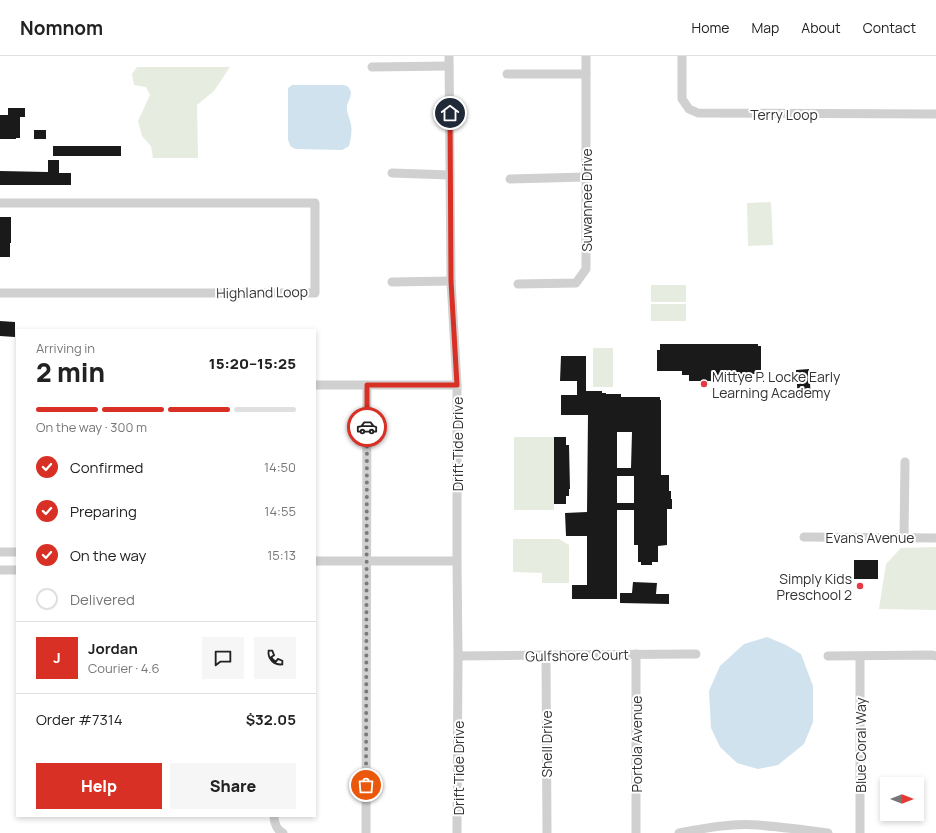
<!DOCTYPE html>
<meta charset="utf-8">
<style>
:root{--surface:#fff;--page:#f6f6f6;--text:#222;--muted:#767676;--line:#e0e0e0;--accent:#d93025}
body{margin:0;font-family:Manrope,sans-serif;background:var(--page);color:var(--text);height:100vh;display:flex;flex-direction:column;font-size:15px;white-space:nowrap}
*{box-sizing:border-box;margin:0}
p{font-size:13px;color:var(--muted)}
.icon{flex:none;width:22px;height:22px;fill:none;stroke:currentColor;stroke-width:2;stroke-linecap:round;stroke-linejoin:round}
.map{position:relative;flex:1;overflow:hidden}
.drawer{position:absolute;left:16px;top:273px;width:300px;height:488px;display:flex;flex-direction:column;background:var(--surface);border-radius:0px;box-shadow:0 2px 6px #0003}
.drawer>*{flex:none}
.needle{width:26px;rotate:90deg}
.tools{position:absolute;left:880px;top:721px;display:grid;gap:8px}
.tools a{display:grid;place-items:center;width:44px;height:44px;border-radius:0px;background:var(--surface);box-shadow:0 2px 6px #0003;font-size:20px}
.pin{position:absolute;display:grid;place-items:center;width:34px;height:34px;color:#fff;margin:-17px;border:2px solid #fff;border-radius:50%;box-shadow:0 1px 4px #0007}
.courier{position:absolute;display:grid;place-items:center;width:40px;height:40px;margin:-20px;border:3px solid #d93025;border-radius:50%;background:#fff;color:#222;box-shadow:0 1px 5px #0007}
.overview em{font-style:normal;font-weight:800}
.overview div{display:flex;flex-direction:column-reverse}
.overview{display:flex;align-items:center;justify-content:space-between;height:68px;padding:0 20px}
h1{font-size:26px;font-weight:800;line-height:30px}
.bar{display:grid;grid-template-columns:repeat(4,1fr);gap:6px 4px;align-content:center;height:48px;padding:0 20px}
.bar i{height:5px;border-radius:3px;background:var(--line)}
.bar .current{background:var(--accent)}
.bar p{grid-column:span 4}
.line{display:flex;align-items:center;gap:10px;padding:0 20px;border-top:1px solid var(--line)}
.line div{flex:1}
.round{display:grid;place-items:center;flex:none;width:42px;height:42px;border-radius:0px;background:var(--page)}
ol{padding:0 20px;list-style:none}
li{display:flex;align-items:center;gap:12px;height:44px}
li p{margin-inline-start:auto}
li .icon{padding:4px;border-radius:50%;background:var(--accent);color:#fff;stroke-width:4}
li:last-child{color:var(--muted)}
li i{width:22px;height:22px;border:2px solid var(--line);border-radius:50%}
.cta{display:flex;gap:8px;margin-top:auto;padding:8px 20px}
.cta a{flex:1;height:46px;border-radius:0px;background:var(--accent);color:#fff;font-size:16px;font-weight:800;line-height:46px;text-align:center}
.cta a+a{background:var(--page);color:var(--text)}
header{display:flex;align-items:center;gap:24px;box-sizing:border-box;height:56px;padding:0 20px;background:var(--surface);border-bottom:1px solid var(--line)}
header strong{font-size:19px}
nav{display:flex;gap:22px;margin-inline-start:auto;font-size:14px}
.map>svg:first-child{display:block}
.green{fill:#e6ecdf}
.water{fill:#cfe2ee}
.building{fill:#1a1a1a;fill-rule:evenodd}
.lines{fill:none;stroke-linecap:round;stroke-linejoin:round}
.street{stroke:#d0d0d0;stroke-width:9}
.done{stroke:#7a7a7a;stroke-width:4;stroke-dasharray:0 7.2}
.route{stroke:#d93025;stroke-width:5}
.poi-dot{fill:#e63946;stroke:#fff;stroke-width:1.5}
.labels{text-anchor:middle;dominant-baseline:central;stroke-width:4;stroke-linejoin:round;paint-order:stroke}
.street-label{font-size:14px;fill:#333;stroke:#fff}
.poi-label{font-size:14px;fill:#333;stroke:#fff;text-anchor:start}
</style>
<header>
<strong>Nomnom</strong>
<nav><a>Home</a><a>Map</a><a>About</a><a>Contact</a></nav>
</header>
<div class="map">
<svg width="936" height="777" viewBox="0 0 936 777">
<rect width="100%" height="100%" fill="#fff"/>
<g class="green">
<polygon points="137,11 230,11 214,35 197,49 198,102 153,102 151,90 142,80 138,65 150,39 146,31 134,29 132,18"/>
<polygon points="771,146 773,189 748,190 747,147"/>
<rect x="651" y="229" width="35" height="17"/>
<rect x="651" y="248" width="35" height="17"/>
<rect x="593" y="292" width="20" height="39"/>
<rect x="514" y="381" width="40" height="73"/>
<polygon points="513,483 559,483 569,489 569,527 542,527 542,517 513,516"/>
<polygon points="936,491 936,554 879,553 886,508 901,492"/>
</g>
<g class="water">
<path d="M292,29H341C344,29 347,29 349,32C354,38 348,44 347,50C346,55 349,60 350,65C353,73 351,82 349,90L342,94L296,93L291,91L288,84V32Z"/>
<polygon points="767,581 786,589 801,598 813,630 813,666 804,688 778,709 758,713 737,707 720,691 711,672 709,635 720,610 744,588"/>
</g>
<g class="building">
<polygon points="8,52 25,52 25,61 20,61 20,82 16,82 16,83 0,83 0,59 8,59"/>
<rect x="34" y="74" width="12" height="9"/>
<rect x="53" y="90" width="68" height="10"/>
<polygon points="48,104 59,104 59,117 71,117 71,129 0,129 0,115 48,116"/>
<polygon points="0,161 11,161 11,187 10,187 10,201 0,201"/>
<polygon points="0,265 15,266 15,281 0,280"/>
<polygon points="660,288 758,288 758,290 761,290 761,318 723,318 723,325 689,325 689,319 682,319 682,315 657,315 657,294 660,294"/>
<path d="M561,300H586V335H602V337H606V338H621V341H660V344H661V419H669V435H671V443H672V453H667V489L658,490V506H652V509H641V506H638V489H634V454H617V543H572V529H587V480H566L565,457L587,456L588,359H561V339H577V325H560ZM617,376H632L631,412H617ZM617,420H634V447H617Z"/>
<polygon points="809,313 811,342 798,344 796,314"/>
<polygon points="554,381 566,381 566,389 569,389 570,433 569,433 569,440 566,440 566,448 554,448"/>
<rect x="854" y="504" width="24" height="19"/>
<polygon points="633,526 657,527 656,538 669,538 669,548 620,547 620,537 632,537"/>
</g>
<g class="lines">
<g class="street">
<polyline points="449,0 451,225 457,329 457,505 458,600 457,777"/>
<polyline points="682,0 682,43 689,53 698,57 936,58"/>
<polyline points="372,11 449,10"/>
<polyline points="507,18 586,18"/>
<polyline points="392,117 450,119"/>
<polyline points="510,123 586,121"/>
<polyline points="0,147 315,147 315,237 0,237"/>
<polyline points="392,226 451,225"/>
<polyline points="518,228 576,227 586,213 586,0"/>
<polyline points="315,329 457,329"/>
<polyline points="804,481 936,482"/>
<polyline points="904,482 905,406"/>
<polyline points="0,496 17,496"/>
<polyline points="315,505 457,505"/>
<polyline points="0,514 17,514"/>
<polyline points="636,598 636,777"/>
<polyline points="546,599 547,777"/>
<polyline points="458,600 546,599 696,598"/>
<polyline points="828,600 932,599 936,600"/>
<polyline points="860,601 860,777"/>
<path d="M274,760C274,767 277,774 283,777"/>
<polyline points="366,777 367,329"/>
<path d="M679,777C705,772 731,767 758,769C781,771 805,774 828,777"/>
</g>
</g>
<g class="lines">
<polyline class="done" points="366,729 367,371"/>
<polyline class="route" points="367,371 367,329 457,329 451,225 450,57"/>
</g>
<g class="poi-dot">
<circle cx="704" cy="328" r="4"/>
<circle cx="860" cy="530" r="4"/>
</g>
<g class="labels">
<g class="street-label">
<text x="784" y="58">Terry Loop</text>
<text transform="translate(586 144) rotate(-90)">Suwannee Drive</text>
<text transform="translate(262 236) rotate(-1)">Highland Loop</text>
<text transform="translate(457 388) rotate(-90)">Drift Tide Drive</text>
<text x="870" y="481">Evans Avenue</text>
<text transform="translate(577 599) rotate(-1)">Gulfshore Court</text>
<text transform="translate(546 688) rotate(-90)">Shell Drive</text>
<text transform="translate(636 688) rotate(-90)">Portola Avenue</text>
<text transform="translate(860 689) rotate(-90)">Blue Coral Way</text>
<text transform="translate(458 712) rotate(-90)">Drift Tide Drive</text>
</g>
<g class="poi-label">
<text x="712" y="320">Mittye P. Locke Early<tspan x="712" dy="16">Learning Academy</tspan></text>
<text x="852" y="522" text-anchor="end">Simply Kids<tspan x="852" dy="16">Preschool 2</tspan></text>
</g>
</g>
</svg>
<div class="tools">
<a><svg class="needle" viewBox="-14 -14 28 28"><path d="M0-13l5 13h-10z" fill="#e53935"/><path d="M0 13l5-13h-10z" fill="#767676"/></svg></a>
</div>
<div class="pin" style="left:366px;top:729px;background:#ea580c"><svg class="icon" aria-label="bag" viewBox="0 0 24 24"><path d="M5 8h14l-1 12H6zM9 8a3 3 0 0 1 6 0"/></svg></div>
<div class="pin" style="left:450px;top:57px;background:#1f2937"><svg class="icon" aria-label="home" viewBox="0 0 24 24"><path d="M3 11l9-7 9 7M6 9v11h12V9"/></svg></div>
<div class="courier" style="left:367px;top:371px"><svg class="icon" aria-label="car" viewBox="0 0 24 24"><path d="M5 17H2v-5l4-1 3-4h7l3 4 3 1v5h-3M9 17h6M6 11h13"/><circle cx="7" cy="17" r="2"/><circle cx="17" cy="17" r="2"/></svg></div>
<section class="drawer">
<div class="overview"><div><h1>2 min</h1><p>Arriving in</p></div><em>15:20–15:25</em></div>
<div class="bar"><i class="current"></i><i class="current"></i><i class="current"></i><i></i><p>On the way · 300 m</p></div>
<ol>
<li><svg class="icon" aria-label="check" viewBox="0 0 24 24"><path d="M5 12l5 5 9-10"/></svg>Confirmed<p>14:50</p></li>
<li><svg class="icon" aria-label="check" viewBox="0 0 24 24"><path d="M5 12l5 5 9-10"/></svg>Preparing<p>14:55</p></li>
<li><svg class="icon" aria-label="check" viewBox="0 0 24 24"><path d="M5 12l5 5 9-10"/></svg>On the way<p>15:13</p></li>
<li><i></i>Delivered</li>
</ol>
<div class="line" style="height:72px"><b class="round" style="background:var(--accent);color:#fff">J</b><div><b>Jordan</b><p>Courier · 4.6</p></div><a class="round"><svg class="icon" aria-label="chat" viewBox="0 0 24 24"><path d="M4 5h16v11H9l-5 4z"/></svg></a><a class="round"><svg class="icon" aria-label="phone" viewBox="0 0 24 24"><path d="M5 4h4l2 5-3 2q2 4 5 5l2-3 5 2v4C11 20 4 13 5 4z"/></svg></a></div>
<div class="line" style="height:52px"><div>Order #7314</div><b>$32.05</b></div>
<div class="cta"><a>Help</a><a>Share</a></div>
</section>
</div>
